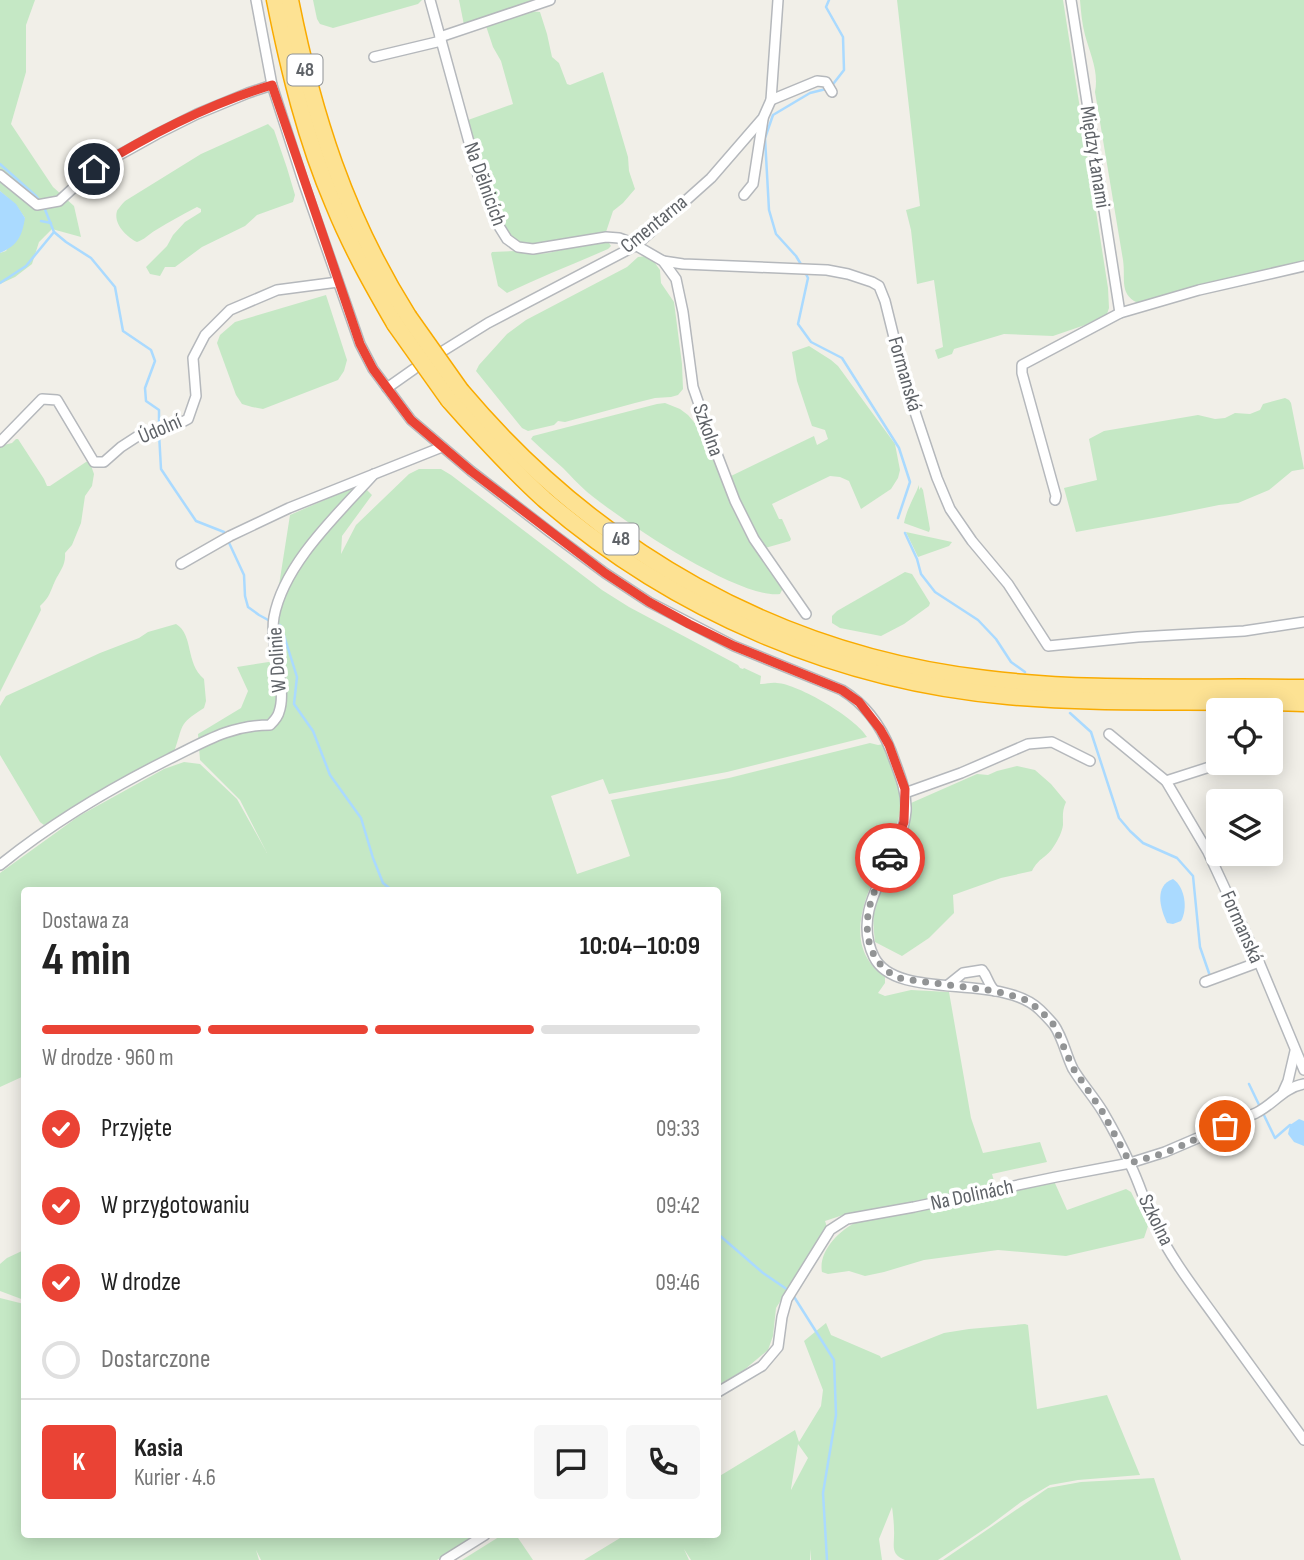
<!DOCTYPE html>
<html lang="pl">
<meta charset="utf-8">
<style>
:root{--surface:#fff;--page:#f6f6f6;--text:#222;--muted:#767676;--line:#e0e0e0;--accent:#ea4335}
body{margin:0;font-family:"Sofia Sans Condensed",sans-serif;background:var(--page);color:var(--text);height:100vh;display:flex;flex-direction:column;font-size:26px;white-space:nowrap}
*{box-sizing:border-box;margin:0}
p{font-size:23px;color:var(--muted)}
.icon{flex:none;width:38px;height:38px;fill:none;stroke:currentColor;stroke-width:2;stroke-linecap:round;stroke-linejoin:round}
.map{position:relative;flex:1;overflow:hidden}
.sheet{position:absolute;left:21px;top:887px;width:700px;height:651px;display:flex;flex-direction:column;background:var(--surface);border-radius:7px;box-shadow:0 4px 18px #0003}
.sheet>*{flex:none}
.controls{position:absolute;left:1206px;top:698px;display:grid;gap:14px}
.controls a{display:grid;place-items:center;width:77px;height:77px;border-radius:7px;background:var(--surface);box-shadow:0 4px 18px #0003;font-size:35px}
.pin{position:absolute;display:grid;place-items:center;width:60px;height:60px;color:#fff;margin:-30px;border:4px solid #fff;border-radius:50%;box-shadow:0 2px 7px #0007}
.courier{position:absolute;display:grid;place-items:center;width:70px;height:70px;margin:-35px;border:5px solid #ea4335;border-radius:50%;background:#fff;color:#222;box-shadow:0 2px 9px #0007}
.summary em{font-style:normal;font-weight:700}
.summary div{display:flex;flex-direction:column-reverse}
.summary{display:flex;align-items:center;justify-content:space-between;height:119px;padding:0 21px}
h1{font-size:46px;font-weight:700;line-height:52px}
.bar{display:grid;grid-template-columns:repeat(4,1fr);gap:10px 7px;align-content:center;height:84px;padding:0 21px}
.bar i{height:9px;border-radius:5px;background:var(--line)}
.bar .active{background:var(--accent)}
.bar p{grid-column:span 4}
.line{display:flex;align-items:center;gap:18px;padding:0 21px;border-top:2px solid var(--line)}
.line div{flex:1}
.round{display:grid;place-items:center;flex:none;width:74px;height:74px;border-radius:7px;background:var(--page)}
ol{padding:0 21px;list-style:none}
li{display:flex;align-items:center;gap:21px;height:77px}
li p{margin-inline-start:auto}
li .icon{padding:7px;border-radius:50%;background:var(--accent);color:#fff;stroke-width:4}
li:last-child{color:var(--muted)}
li i{width:38px;height:38px;border:4px solid var(--line);border-radius:50%}
.map>svg:first-child{display:block}
.green{fill:#c5e8c5;fill-rule:evenodd}
.water{fill:#aadaff}
.lines{fill:none;stroke-linecap:round;stroke-linejoin:round}
.stream{stroke:#aadaff;stroke-width:2.5}
.street-casing{stroke:#b5b8bc;stroke-width:12}
.highway-casing{stroke:#f9ab00;stroke-width:19}
.street{stroke:#fff;stroke-width:9}
.highway{stroke:#fde293;stroke-width:16}
.highway-bridge-casing{stroke:#f9ab00;stroke-width:19;stroke-linecap:butt}
.highway-bridge{stroke:#fde293;stroke-width:16}
.done{stroke:#929495;stroke-width:7;stroke-dasharray:0 12.6}
.route{stroke:#ea4335;stroke-width:9}
.labels{text-anchor:middle;dominant-baseline:central;stroke-width:7;stroke-linejoin:round;paint-order:stroke}
.shield{fill:#fff;stroke:#8f9295;stroke-width:2}
.shield-label{font-size:19px;font-weight:bold;fill:#5f6368}
.street-label{font-size:21px;fill:#5f6368;stroke:#fff}
</style>
<div class="map">
<svg width="1304" height="1560" viewBox="0 0 1304 1560">
<rect width="100%" height="100%" fill="#f1efe8"/>
<g class="green">
<polygon points="0,0 35,0 26,25 26,72 11,124 53,187 74,206 81,237 52,229 39,242 32,264 15,277 0,284 0,253 6,251 25,218 16,205 0,191"/>
<polygon points="313,0 422,0 418,4 333,28 320,24 317,19"/>
<polygon points="459,0 538,0 464,25"/>
<polygon points="897,0 1063,0 1108,288 1109,308 1107,314 1085,325 1053,336 1004,334 954,349 952,354 938,359 935,350 943,347 934,280 917,284 911,230 906,210 920,206"/>
<path d="M1080,0H1304V262L1236,276L1141,304C1118,296 1126,280 1123,260L1095,92C1099,71 1090,54 1085,35C1082,24 1081,12 1080,0Z"/>
<path d="M530,11L540,12L547,34L552,57L559,63L567,84L570,85L603,72L628,157L629,171L635,189L623,203L613,211L606,232C590,239 536,250 521,243C493,228 475,152 466,122L468,120L513,104L501,61L493,47L486,26Z"/>
<path d="M268,124L274,130L287,168L295,195L293,202L257,215L245,226L202,247L175,267H165L160,276L150,274L146,267L167,246L173,235L185,222L201,212V209L197,207C183,214 169,222 156,230C149,234 144,240 137,242C127,237 113,224 117,211C117,210 124,202 125,201L201,154Z"/>
<path d="M598,242L609,243L611,246L608,249C574,264 540,277 507,293L498,286L491,254L492,252L517,251L537,254L548,253Z"/>
<polygon points="647,256 652,259 660,270 661,283 674,302 682,364 683,389 678,395 671,397 655,398 635,403 565,422 558,421 554,425 528,431 522,428 476,371 479,365 507,334 526,320 627,267 638,257"/>
<polygon points="326,295 347,360 344,371 338,380 263,409 252,407 242,404 236,395 217,343 220,335 235,322"/>
<path d="M809,346L831,360L838,366L895,444L900,470L898,478L891,489L861,509L849,481L840,477L830,476L772,504L779,519H782L791,539L790,541L765,548C748,528 740,501 731,476L814,436L817,445L828,439L825,430L812,426L797,381L792,352Z"/>
<polygon points="1285,398 1289,400 1291,403 1304,469 1292,471 1269,490 1238,503 1219,505 1170,515 1076,532 1064,488 1097,480 1089,439 1104,431 1198,415 1215,419 1225,418 1235,413 1250,414 1260,410 1263,404"/>
<path d="M665,403L680,409L688,415L699,428L705,439L706,450L715,460L739,522L748,539L783,588L780,594C740,600 619,519 586,491C578,484 571,476 563,468C552,458 541,449 531,439L533,436L657,404Z"/>
<path d="M16,439H18L44,479L47,486H50L89,460L94,474L92,486L85,496L81,523L72,545L65,553C66,565 60,571 55,581C50,592 50,597 40,606L41,610L0,692V446L12,443Z"/>
<path d="M419,469H441L451,475L602,590L629,607L738,665L740,668L743,669L744,668L761,676L760,684C765,684 772,682 777,683C798,684 856,718 867,737L727,772L609,794L603,779L551,796L577,874L630,856L611,800L729,778L870,743L878,745L884,744C892,764 903,785 901,807C894,858 824,933 885,977V983L878,993L885,996L911,990L949,992L971,1118L983,1153L1040,1142L1047,1162L992,1174L996,1188L949,1198L843,1215L825,1221L827,1227L776,1308L773,1336L768,1350L744,1370L718,1385V891H24V1076L0,1087V873L79,816L164,769L184,762L200,764L237,799L267,853L240,800L200,760L198,734L241,708L248,691L237,667L275,661L277,598L290,515L361,484L372,495L342,536L341,554L356,525L409,474Z"/>
<path d="M919,485V490L921,487L923,490L930,529L929,532L904,523C907,508 914,498 919,485Z"/>
<polygon points="906,532 952,542 949,546 918,557"/>
<polygon points="905,572 912,574 930,603 929,606 904,624 881,636 840,628 832,623 832,616 837,611"/>
<path d="M176,624C194,635 185,663 204,679L206,701L204,708C177,725 184,725 174,752L82,802L44,825L40,822L0,755V706L6,696L100,653L139,638L148,632Z"/>
<path d="M1017,766L1035,770L1051,784L1066,802C1062,811 1063,816 1063,825C1062,832 1058,840 1054,846C1047,858 1039,857 1032,871L1001,878L953,895L954,913L929,938L902,956L875,942C874,931 872,919 875,909C882,872 904,840 911,803L977,774L988,775L997,771Z"/>
<path d="M1054,1181L1067,1210L1126,1189L1131,1192L1148,1226L1144,1238L1066,1256L998,1250L924,1260L884,1272L865,1276L849,1271L828,1274L822,1272C818,1252 839,1230 857,1222C881,1212 911,1211 937,1207C976,1200 1015,1189 1054,1181Z"/>
<polygon points="24,1250 24,1300 0,1291 0,1264 7,1258"/>
<polygon points="0,1298 24,1304 24,1535 477,1535 437,1560 261,1560 256,1550 259,1560 0,1560"/>
<path d="M826,1323L831,1335L880,1356L881,1358L944,1333L969,1329L1025,1324L1028,1325L1037,1409L1107,1395L1140,1475L1078,1480L1050,1485L1021,1502L989,1526L938,1560H905C889,1554 895,1544 894,1530C894,1523 893,1514 892,1507L879,1539L882,1560H811L810,1549V1560H691L684,1549L689,1560H584L625,1535H718V1477L795,1430L799,1442L821,1406L823,1390L804,1341ZM798,1444L808,1458L791,1490V1489Z"/>
<polygon points="1154,1478 1181,1560 943,1560 1048,1488 1081,1482"/>
<polygon points="502,1535 516,1535 533,1560 462,1560"/>
</g>
<g class="water">
<path d="M0,191L16,204L25,218C22,236 18,245 0,253Z"/>
<path d="M1173,879C1185,887 1188,909 1181,921L1173,924L1167,923C1160,908 1154,886 1173,879Z"/>
<polygon points="1299,1119 1304,1121 1304,1146 1294,1142 1288,1134 1290,1125"/>
</g>
<g class="lines">
<g class="stream">
<polyline points="0,164 36,196 41,202"/>
<polyline points="41,221 51,223"/>
<polyline points="54,232 66,242 91,258 115,287 123,331 151,350 155,361 145,388 146,401 159,410 159,427"/>
<polyline points="802,266 796,256 776,234 769,210 765,138 773,115 810,93 830,88 844,70 843,37 826,7 829,0"/>
<polyline points="805,272 808,278 798,324 811,342 842,358 899,448 910,482 898,518"/>
<polyline points="0,283 26,266 54,232 44,207"/>
<polyline points="159,433 161,469 171,484 196,521 224,532 244,575 245,596 248,607 259,615 270,621"/>
<polyline points="905,533 917,559 921,574 935,592 978,620 996,639 1011,662 1025,672"/>
<polyline points="276,623 281,626 297,677 294,704 313,731 330,775 361,818 373,858 383,883 393,891"/>
<polyline points="1070,713 1091,732 1119,818 1130,831 1143,843 1177,858 1193,876 1200,947 1210,976"/>
<polyline points="1249,1084 1275,1138 1290,1125 1293,1126"/>
<polyline points="718,1234 763,1273 791,1292 834,1360 836,1415 823,1493 827,1560"/>
</g>
<defs>
<g id="street">
<path d="M256,0L272,85L304,184L360,344L373,369L411,420L471,471L550,532L605,573L649,602L734,646L842,690C865,704 881,726 891,751C898,771 907,789 906,811C902,861 848,904 874,957C896,1002 1002,972 1040,1010C1044,1014 1050,1020 1054,1025C1063,1038 1066,1055 1073,1069C1082,1084 1094,1097 1103,1112C1113,1129 1122,1146 1130,1164C1140,1184 1146,1207 1156,1227C1173,1262 1198,1293 1220,1324C1248,1363 1276,1401 1304,1440"/>
<polyline points="430,0 478,175 497,223 507,239 518,247 533,249 606,237 619,238 630,242 663,261 676,279 683,312 693,387 710,436 735,501 754,539 806,614"/>
<polyline points="1071,0 1120,313"/>
<polyline points="440,37 550,0"/>
<polyline points="374,57 441,41"/>
<polyline points="771,100 817,81 826,82 832,92"/>
<polyline points="0,175 37,205 59,201 94,169 157,134 197,114 248,93 272,85"/>
<polyline points="744,195 753,184 763,119"/>
<polyline points="663,261 683,264 827,270 848,274 872,282 879,286 885,301 905,382 937,478 950,509 972,541 1008,584 1048,646 1138,637 1244,631 1304,622"/>
<polyline points="387,388 414,369 488,323 635,246 711,178 763,118 771,100 778,0"/>
<polyline points="0,442 42,399 57,400 94,462 104,462 121,447 141,434 169,429 188,419 196,396 193,358 205,335 230,310 277,290 338,282"/>
<polyline points="1055,500 1056,496 1022,373 1022,365 1120,313 1199,290 1304,266"/>
<polyline points="181,564 230,536 289,508 442,447"/>
<polyline points="1270,730 1273,728"/>
<polyline points="1109,734 1166,781 1208,852 1259,962 1304,1070"/>
<polyline points="1166,781 1222,763"/>
<polyline points="905,793 961,773 1028,744 1052,742 1090,761"/>
<path d="M0,865C52,823 109,789 169,759C204,742 230,725 270,725C273,722 278,717 279,712C288,687 269,646 274,617C284,563 339,513 374,474"/>
<polyline points="1205,982 1259,962"/>
<path d="M948,985L963,973L982,970C988,977 988,985 995,991"/>
<polyline points="1283,1092 1288,1081 1295,1051"/>
<path d="M718,1392L762,1366L778,1347L782,1317L787,1299L830,1230L847,1219L914,1207L1056,1177L1130,1163L1165,1152L1256,1113C1274,1104 1283,1088 1304,1084"/>
<polyline points="445,1560 485,1535"/>
</g>
<g id="highway">
<path d="M275,0C289,70 306,140 334,205C351,247 373,286 395,324"/>
<path d="M290,0C313,115 345,216 408,316"/>
<path d="M461,391C596,551 777,655 986,679C1091,692 1198,686 1304,688"/>
<path d="M449,400C479,434 510,468 544,499C674,611 837,681 1008,696C1107,705 1206,699 1304,703"/>
</g>
</defs>
<use href="#street" class="street-casing"/>
<use href="#highway" class="highway-casing"/>
<use href="#street" class="street"/>
<use href="#highway" class="highway"/>
<defs>
<g id="highway-bridge">
<polyline points="408,316 461,391"/>
<polyline points="395,324 449,400"/>
</g>
</defs>
<use href="#highway-bridge" class="highway-bridge-casing"/>
<use href="#highway-bridge" class="highway-bridge"/>
</g>
<g class="lines">
<path class="done" d="M890,858C883,873 874,889 870,905C862,935 871,969 903,979L995,991L1024,999L1039,1009L1054,1025L1073,1068L1102,1111L1130,1163L1165,1153L1225,1126"/>
<path class="route" d="M94,169C149,135 209,104 272,85L360,344L373,369L411,420L471,471L605,573L649,602L689,624L734,646L842,690L859,702L880,729L889,745L905,789L904,822L890,858"/>
</g>
<g class="labels">
<g class="shield">
<rect x="287.5" y="54.5" width="35" height="31" rx="5"/>
<rect x="603.5" y="523.5" width="35" height="31" rx="5"/>
</g>
<g class="shield-label">
<text x="305" y="70">48</text>
<text x="621" y="539">48</text>
</g>
<g class="street-label">
<text transform="translate(1095 157) rotate(81)">Między Łanami</text>
<text transform="translate(485 184) rotate(70)">Na Dělnicích</text>
<text transform="translate(654 224) rotate(-39)">Cmentarna</text>
<text transform="translate(905 374) rotate(74)">Formanská</text>
<text transform="translate(160 429) rotate(-23)">Údolní</text>
<text transform="translate(708 430) rotate(70)">Szkolna</text>
<text transform="translate(277 660) rotate(-94)">W Dolinie</text>
<text transform="translate(1242 927) rotate(66)">Formanská</text>
<text transform="translate(972 1195) rotate(-12)">Na Dolinách</text>
<text transform="translate(1156 1220) rotate(64)">Szkolna</text>
</g>
</g>
</svg>
<div class="controls">
<a><svg class="icon" aria-label="locate" viewBox="0 0 24 24"><circle cx="12" cy="12" r="6"/><path d="M12 2v4M12 18v4M2 12h4M18 12h4"/></svg></a>
<a><svg class="icon" aria-label="layers" viewBox="0 0 24 24"><path d="M12 4l9 5-9 5-9-5zM3 14l9 5 9-5"/></svg></a>
</div>
<div class="pin" style="left:1225px;top:1126px;background:#ea580c"><svg class="icon" aria-label="bag" viewBox="0 0 24 24"><path d="M5 8h14l-1 12H6zM9 8a3 3 0 0 1 6 0"/></svg></div>
<div class="pin" style="left:94px;top:169px;background:#1f2937"><svg class="icon" aria-label="home" viewBox="0 0 24 24"><path d="M3 11l9-7 9 7M6 9v11h12V9"/></svg></div>
<div class="courier" style="left:890px;top:858px"><svg class="icon" aria-label="car" viewBox="0 0 24 24"><path d="M5 17H2v-5l4-1 3-4h7l3 4 3 1v5h-3M9 17h6M6 11h13"/><circle cx="7" cy="17" r="2"/><circle cx="17" cy="17" r="2"/></svg></div>
<section class="sheet">
<div class="summary"><div><h1>4 min</h1><p>Dostawa za</p></div><em>10:04–10:09</em></div>
<div class="bar"><i class="active"></i><i class="active"></i><i class="active"></i><i></i><p>W drodze · 960 m</p></div>
<ol>
<li><svg class="icon" aria-label="check" viewBox="0 0 24 24"><path d="M5 12l5 5 9-10"/></svg>Przyjęte<p>09:33</p></li>
<li><svg class="icon" aria-label="check" viewBox="0 0 24 24"><path d="M5 12l5 5 9-10"/></svg>W przygotowaniu<p>09:42</p></li>
<li><svg class="icon" aria-label="check" viewBox="0 0 24 24"><path d="M5 12l5 5 9-10"/></svg>W drodze<p>09:46</p></li>
<li><i></i>Dostarczone</li>
</ol>
<div class="line" style="height:126px"><b class="round" style="background:var(--accent);color:#fff">K</b><div><b>Kasia</b><p>Kurier · 4.6</p></div><a class="round"><svg class="icon" aria-label="chat" viewBox="0 0 24 24"><path d="M4 5h16v11H9l-5 4z"/></svg></a><a class="round"><svg class="icon" aria-label="phone" viewBox="0 0 24 24"><path d="M5 4h4l2 5-3 2q2 4 5 5l2-3 5 2v4C11 20 4 13 5 4z"/></svg></a></div>
</section>
</div>
